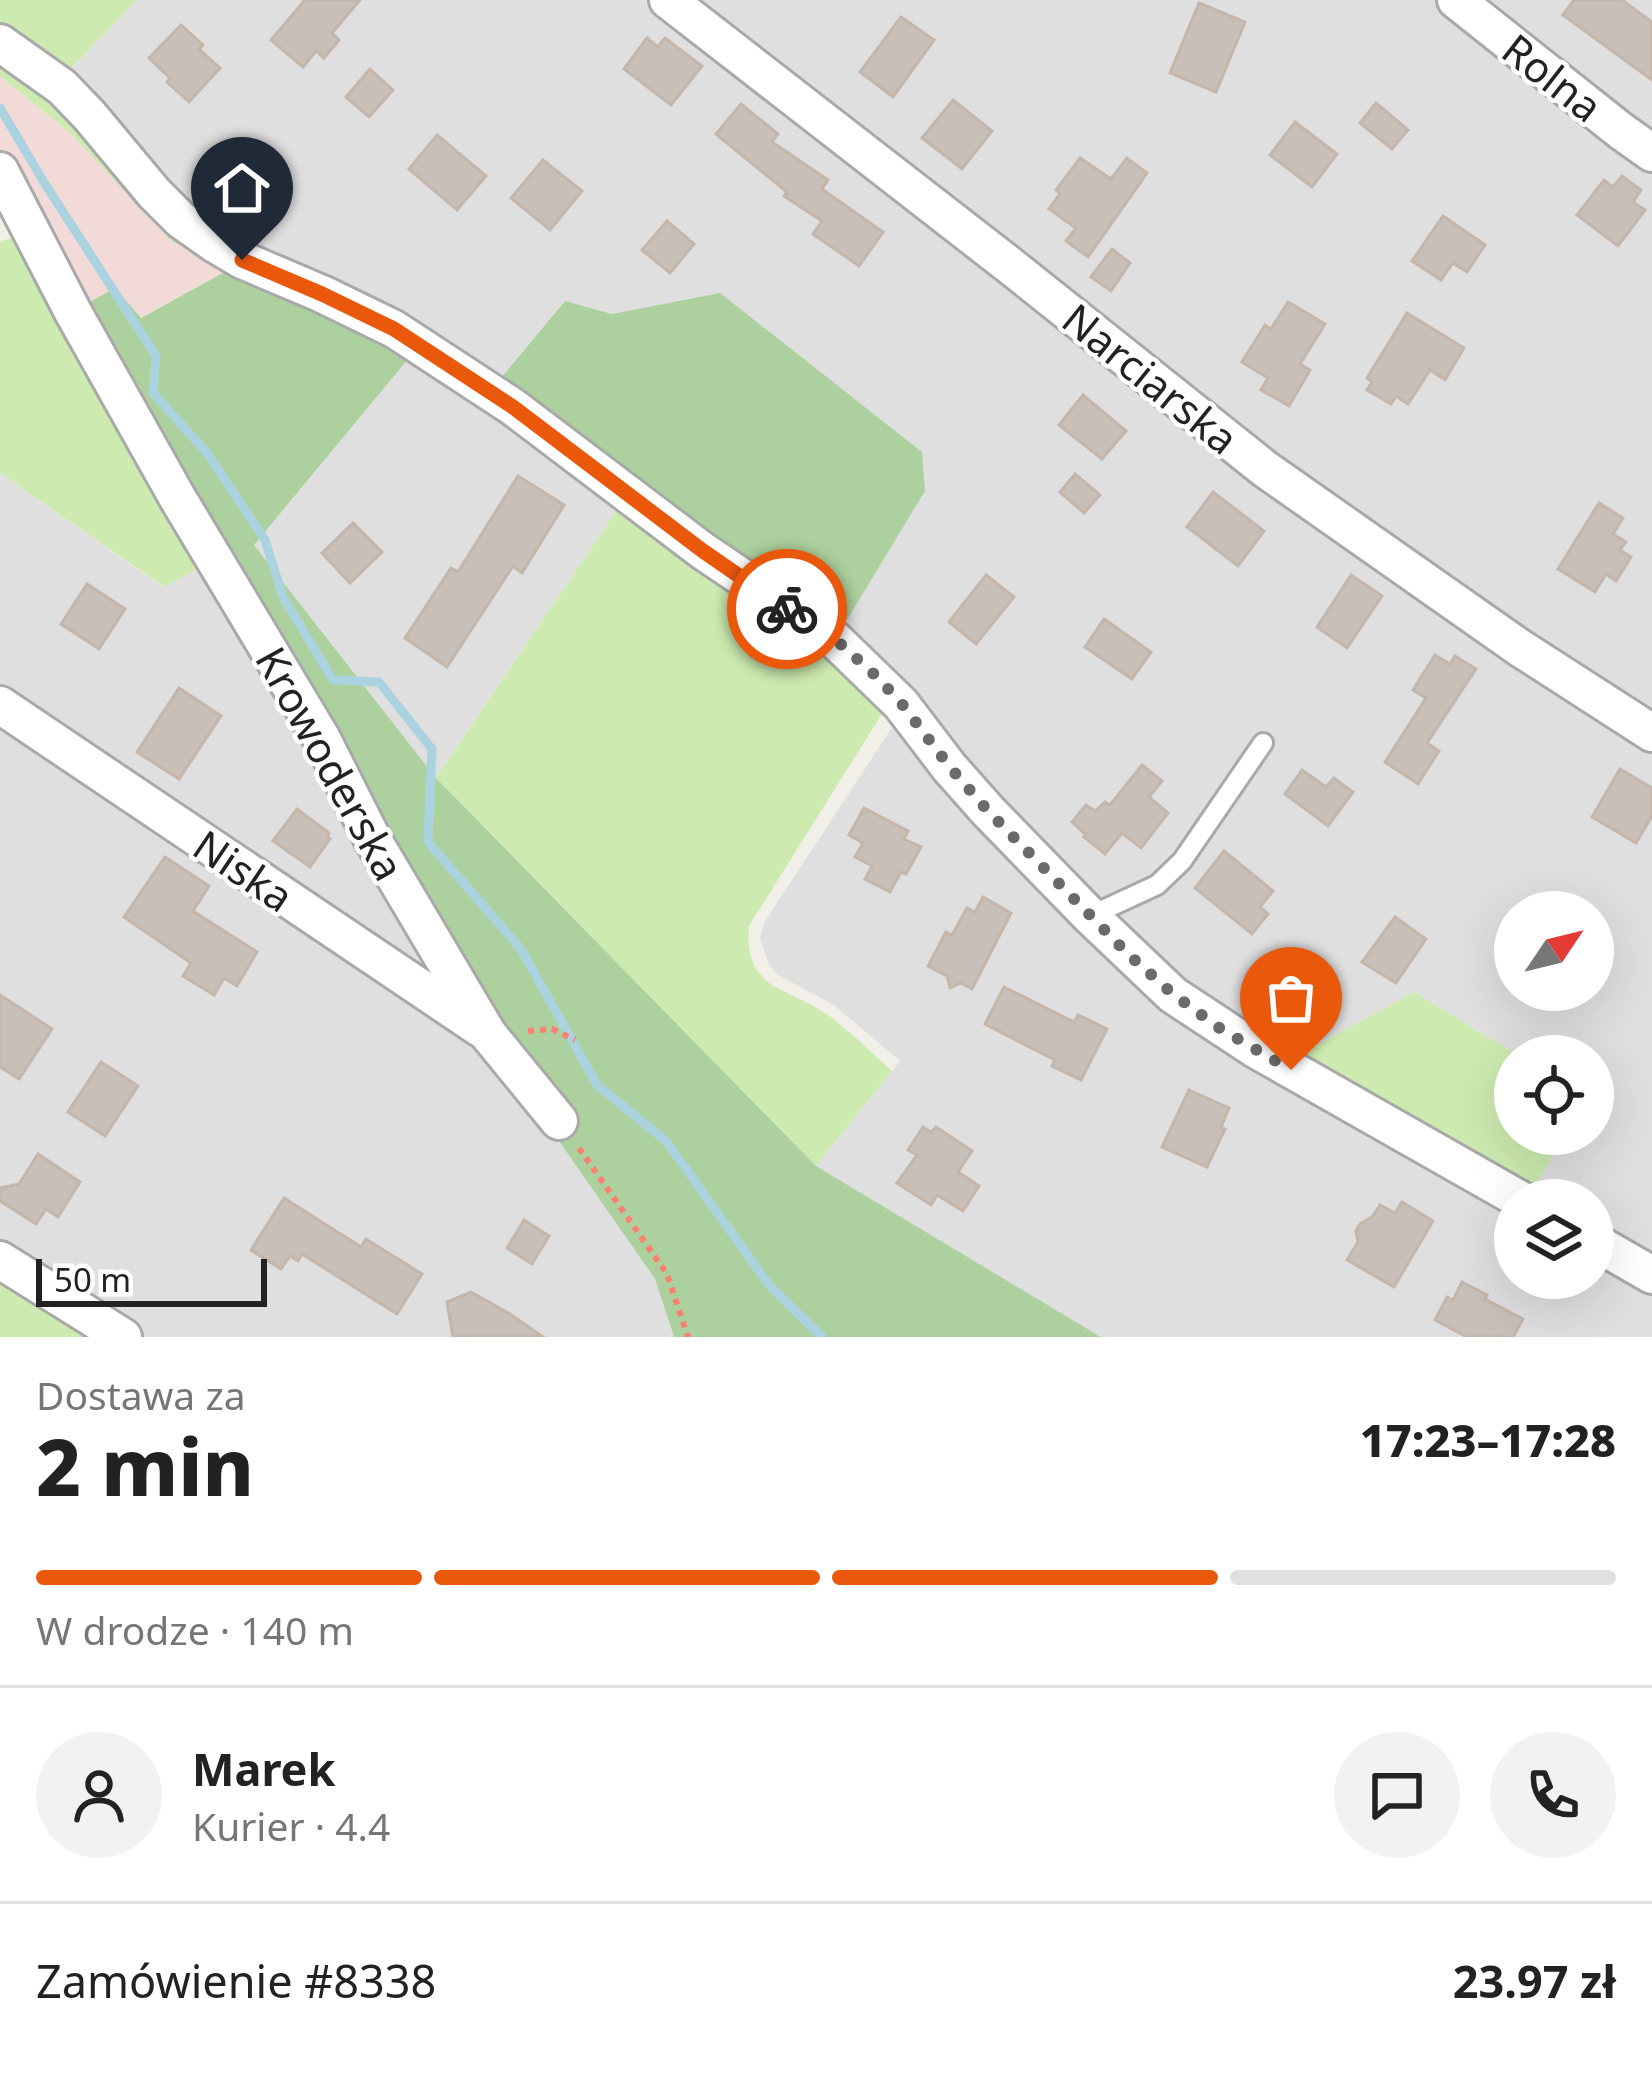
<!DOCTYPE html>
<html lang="pl">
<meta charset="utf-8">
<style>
:root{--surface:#fff;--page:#f2f2f2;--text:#222;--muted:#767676;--line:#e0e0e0;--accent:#ea580c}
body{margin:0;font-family:"Noto Sans",sans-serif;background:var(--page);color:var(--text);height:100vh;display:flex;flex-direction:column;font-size:45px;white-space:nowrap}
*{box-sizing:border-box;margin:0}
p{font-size:39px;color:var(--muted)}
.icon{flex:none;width:66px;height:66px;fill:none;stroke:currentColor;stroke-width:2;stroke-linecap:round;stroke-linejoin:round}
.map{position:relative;height:1337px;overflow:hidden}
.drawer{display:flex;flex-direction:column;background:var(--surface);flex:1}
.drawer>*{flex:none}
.needle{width:78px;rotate:55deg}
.controls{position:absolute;left:1494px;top:891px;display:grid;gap:24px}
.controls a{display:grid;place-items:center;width:120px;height:120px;border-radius:50%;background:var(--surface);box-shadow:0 12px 48px #0002;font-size:60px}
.scale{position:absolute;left:36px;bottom:30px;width:231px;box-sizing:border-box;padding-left:12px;border:6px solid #222;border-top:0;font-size:33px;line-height:42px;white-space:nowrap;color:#222;-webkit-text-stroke:9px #fff;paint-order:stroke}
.pin{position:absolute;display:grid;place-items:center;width:102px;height:102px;color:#fff;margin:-123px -51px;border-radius:50% 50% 50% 0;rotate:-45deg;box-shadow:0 0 12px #0007}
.pin .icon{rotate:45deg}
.courier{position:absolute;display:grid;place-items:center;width:120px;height:120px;margin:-60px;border:9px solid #ea580c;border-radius:50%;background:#fff;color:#222;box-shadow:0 3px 15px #0007}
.headline em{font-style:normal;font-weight:800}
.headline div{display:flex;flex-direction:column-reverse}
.headline{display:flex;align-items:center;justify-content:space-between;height:204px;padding:0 36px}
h1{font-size:78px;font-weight:800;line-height:90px}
.bar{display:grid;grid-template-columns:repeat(4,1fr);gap:18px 12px;align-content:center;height:144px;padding:0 36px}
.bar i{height:15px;border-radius:9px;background:var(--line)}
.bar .current{background:var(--accent)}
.bar p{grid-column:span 4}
.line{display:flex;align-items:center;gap:30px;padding:0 36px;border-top:3px solid var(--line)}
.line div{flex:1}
.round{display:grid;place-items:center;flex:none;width:126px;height:126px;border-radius:63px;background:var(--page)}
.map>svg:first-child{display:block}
.residential{fill:#e0dfdf;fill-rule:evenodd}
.commercial{fill:#f2dad9}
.grass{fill:#cdebb0}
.forest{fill:#add19e}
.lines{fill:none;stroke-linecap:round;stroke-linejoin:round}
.stream{stroke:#aad3df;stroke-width:9}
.building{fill:#c7bfb8;stroke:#c4b6ab;stroke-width:3}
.service-casing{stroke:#a9a9a9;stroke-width:24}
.minor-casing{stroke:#a9a9a9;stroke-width:42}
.path{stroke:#fa8072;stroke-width:6;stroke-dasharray:6 6;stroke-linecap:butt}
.service{stroke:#fff;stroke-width:18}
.minor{stroke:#fff;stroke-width:36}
.done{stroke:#6b6a68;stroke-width:12;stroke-dasharray:0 21.6}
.route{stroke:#ea580c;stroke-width:15}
.labels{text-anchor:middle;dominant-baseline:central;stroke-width:9;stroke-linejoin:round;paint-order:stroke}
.street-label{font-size:42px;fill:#222;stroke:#fff}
</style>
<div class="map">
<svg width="1652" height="1337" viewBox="0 0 1652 1337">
<rect width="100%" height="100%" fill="#f2efe9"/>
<g class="residential">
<path d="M137,0H659L1652,738V1267L1593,1233V1200H1534L1529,1197L1565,1134H1593V1056H1519L1414,992L1290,1060L1178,988L839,633L924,491L922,452L720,294L612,314L565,301L496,384L219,240L61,79ZM1515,912H1593V990H1515Z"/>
<polygon points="678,0 1445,0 1652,160 1652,727 1522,643"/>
<polygon points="1466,0 1652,0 1652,144"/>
<polygon points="414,352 623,501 436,778 254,545"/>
<polygon points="0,473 163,587 209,563 443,976 438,989 0,698"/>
<polygon points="0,712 475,1035 554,1134 655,1279 674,1337 137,1337 0,1249"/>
<polygon points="897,720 1086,921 1515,1204 1515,1278 1593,1278 1593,1249 1652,1283 1652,1337 1101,1337 816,1166 900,1061 834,1005 778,975 769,965 760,938 764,924 771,912"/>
</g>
<polygon class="commercial" points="0,76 71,134 239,264 140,318 79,308 0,156"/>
<g class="grass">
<polygon points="0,0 137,0 61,79 0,35"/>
<polygon points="0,51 239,264 173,243 71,134 0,76"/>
<polygon points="26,235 209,563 164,587 0,473 0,241"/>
<path d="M623,501L784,616L885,709L749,926C743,989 787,987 825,1013C849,1030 870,1051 892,1071L816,1166L436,778Z"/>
<polygon points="1414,992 1519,1056 1515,1056 1515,1134 1565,1134 1529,1197 1290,1060"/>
<polygon points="0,1270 104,1337 0,1337"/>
</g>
<g class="forest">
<polygon points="239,264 414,352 254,545 436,778 816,1166 1101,1337 674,1337 655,1279 554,1134 79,308 115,288 141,318"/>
<polygon points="720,293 922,452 925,491 839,633 496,384 565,301 612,314"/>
</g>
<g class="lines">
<polyline class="stream" points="0,108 45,184 156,356 153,393 207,453 265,540 283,597 333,680 379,682 432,749 428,842 521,949 597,1085 666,1141 769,1285 822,1337"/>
</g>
<g class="building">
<polygon points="305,0 360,0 332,33 339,40 324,58 316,51 303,67 271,40"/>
<polygon points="1574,0 1622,0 1652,22 1652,80 1563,15"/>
<polygon points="1199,3 1245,22 1216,92 1170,73"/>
<polygon points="901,17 934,40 893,97 860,72"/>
<polygon points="181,25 203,45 199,49 220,68 189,102 167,82 170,78 149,58"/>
<polygon points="647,38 658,47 665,38 702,66 671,105 624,69"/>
<polygon points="370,69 393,90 369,117 346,97"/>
<polygon points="953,100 992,131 962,169 922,138"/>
<polygon points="1376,103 1408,130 1392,149 1360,123"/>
<polygon points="741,104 778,134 772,142 828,180 822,189 883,232 859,266 813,234 822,221 784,196 787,192 716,134"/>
<polygon points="1295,122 1337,154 1312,187 1270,155"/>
<polygon points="437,135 486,176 457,210 409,169"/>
<polygon points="1080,158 1111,179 1127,158 1147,173 1088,257 1066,241 1076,228 1049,209 1060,194 1056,190"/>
<polygon points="543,160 582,191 550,230 511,198"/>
<polygon points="1622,176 1641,190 1633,202 1645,210 1618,246 1577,215 1604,180 1613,187"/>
<polygon points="1443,216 1485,245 1467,272 1453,263 1441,280 1412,261"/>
<polygon points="667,221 694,244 670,273 642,250"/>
<polygon points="1112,249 1130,263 1111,291 1091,277"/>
<polygon points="1288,302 1325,324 1300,364 1310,370 1289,406 1261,390 1268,378 1242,362 1265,325 1271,329"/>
<polygon points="1407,313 1464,348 1445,380 1430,370 1408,404 1396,396 1391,404 1367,390 1372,382 1367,378"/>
<polygon points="1083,395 1126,431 1102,459 1059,425"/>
<polygon points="1075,474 1100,495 1084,513 1060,492"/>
<polygon points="518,476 564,505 522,573 513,566 447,667 405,638 451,568 458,572"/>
<polygon points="1213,492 1264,531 1238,566 1187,527"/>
<polygon points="1599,503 1623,518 1613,534 1626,542 1620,550 1631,557 1616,581 1606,574 1595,592 1558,569"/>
<polygon points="353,523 382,552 350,583 322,553"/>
<polygon points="986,575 1014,597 976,644 949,622"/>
<polygon points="1351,575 1382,596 1347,648 1317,627"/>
<polygon points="87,584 125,609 99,649 61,624"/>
<polygon points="1104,619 1151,652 1132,679 1085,647"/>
<polygon points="1435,655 1450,664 1455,656 1476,669 1427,743 1439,751 1418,784 1385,762 1426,698 1413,690"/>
<polygon points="179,688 221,716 179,779 137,752"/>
<polygon points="1142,765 1162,781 1149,797 1168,813 1141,848 1122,833 1105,854 1084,837 1086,835 1072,822 1086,805 1095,811 1105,802 1110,805"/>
<polygon points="1620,769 1652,788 1652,816 1636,843 1592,817"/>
<polygon points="1302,770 1326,787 1334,778 1353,792 1328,826 1285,794"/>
<polygon points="864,808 908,831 904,839 921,847 906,874 901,872 890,892 865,879 872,866 855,857 863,843 849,835"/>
<polygon points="297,809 329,833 327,837 330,839 310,867 273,841"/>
<polygon points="1224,851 1273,891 1260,907 1268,914 1252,934 1195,888"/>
<polygon points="165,857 209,886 193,911 257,952 237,986 224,978 214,995 183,976 191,963 124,917"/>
<polygon points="983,897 1011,913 972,989 961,983 950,988 947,976 928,966 946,932 952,935 967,908 975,912"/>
<polygon points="1395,917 1426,939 1396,983 1362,962"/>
<polygon points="1004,987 1074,1022 1078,1015 1107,1029 1081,1080 1052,1066 1055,1060 985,1024"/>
<polygon points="0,995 52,1029 19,1079 0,1067"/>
<polygon points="101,1062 138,1086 105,1136 68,1112"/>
<polygon points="1189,1090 1229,1108 1221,1127 1225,1129 1207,1167 1162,1147"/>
<polygon points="923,1127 931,1132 936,1127 972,1151 958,1172 979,1186 963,1211 937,1195 931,1205 897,1183 917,1155 908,1150"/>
<polygon points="38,1154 80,1182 58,1217 46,1209 36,1224 0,1201 0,1188 19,1184"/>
<polygon points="284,1198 361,1247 366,1239 422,1274 397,1314 302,1254 298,1261 290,1256 281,1269 251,1250"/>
<polygon points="1402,1202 1433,1221 1394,1287 1347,1260 1358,1242 1356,1231 1360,1224 1372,1217 1380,1205 1395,1213"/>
<polygon points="524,1220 549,1236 532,1264 507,1248"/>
<polygon points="1462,1282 1487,1295 1485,1299 1523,1319 1513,1337 1467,1337 1435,1320 1447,1297 1453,1300"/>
<polygon points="471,1292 510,1314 543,1337 453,1337 447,1302"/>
</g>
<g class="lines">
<defs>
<polyline id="service" points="1090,916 1157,885 1182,861 1263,743"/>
<g id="minor">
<polyline points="668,0 1013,268 1265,469 1520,648 1652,733"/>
<polyline points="1456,0 1621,131 1652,153"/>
<polyline points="0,43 62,87 89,115 154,193 181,220 215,244 242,260 322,294 394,329 513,407 703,551 835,640 901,704 949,767 988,811 1090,916 1173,995 1255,1049 1521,1200"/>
<polyline points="0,171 73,312 177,497 322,739 373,840 488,1034 559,1121"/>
<polyline points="0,705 480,1028"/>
<polyline points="1593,1241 1652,1275"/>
<polyline points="0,1260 123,1337"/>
</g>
</defs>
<use href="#service" class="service-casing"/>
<use href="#minor" class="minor-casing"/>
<g class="path">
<polyline points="528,1031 552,1029 575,1040"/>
<polyline points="579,1148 667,1274 688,1337"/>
</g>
<use href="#service" class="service"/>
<use href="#minor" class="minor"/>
</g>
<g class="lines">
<polyline class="done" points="787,609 836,640 875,675 902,704 949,766 988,811 1129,955 1173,994 1221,1029 1291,1070"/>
<polyline class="route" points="242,260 322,294 394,329 513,407 703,551 787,609"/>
</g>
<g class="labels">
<g class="street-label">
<text transform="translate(1553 77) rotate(38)">Rolna</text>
<text transform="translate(1151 378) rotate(39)">Narciarska</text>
<text transform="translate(331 763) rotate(61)">Krowoderska</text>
<text transform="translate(244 870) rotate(34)">Niska</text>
</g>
</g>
</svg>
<div class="controls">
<a><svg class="needle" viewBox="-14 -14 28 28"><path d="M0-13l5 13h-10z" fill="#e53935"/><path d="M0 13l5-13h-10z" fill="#767676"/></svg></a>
<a><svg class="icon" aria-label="locate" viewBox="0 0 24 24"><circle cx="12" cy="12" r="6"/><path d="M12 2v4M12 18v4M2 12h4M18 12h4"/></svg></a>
<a><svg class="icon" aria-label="layers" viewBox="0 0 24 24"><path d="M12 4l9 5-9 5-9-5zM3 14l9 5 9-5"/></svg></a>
</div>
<div class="scale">50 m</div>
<div class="pin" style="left:1291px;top:1070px;background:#ea580c"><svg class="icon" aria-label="bag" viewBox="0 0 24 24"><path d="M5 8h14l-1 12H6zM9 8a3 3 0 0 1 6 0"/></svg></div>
<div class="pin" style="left:242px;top:260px;background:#1f2937"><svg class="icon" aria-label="home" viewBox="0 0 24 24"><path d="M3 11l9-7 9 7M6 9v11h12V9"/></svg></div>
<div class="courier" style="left:787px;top:609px"><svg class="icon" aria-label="bike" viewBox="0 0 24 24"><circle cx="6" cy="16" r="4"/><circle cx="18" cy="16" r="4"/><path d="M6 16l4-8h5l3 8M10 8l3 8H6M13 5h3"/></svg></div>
</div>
<section class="drawer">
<div class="headline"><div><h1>2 min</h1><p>Dostawa za</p></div><em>17:23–17:28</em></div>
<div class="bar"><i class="current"></i><i class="current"></i><i class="current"></i><i></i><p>W drodze · 140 m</p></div>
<div class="line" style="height:216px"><a class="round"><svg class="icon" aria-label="person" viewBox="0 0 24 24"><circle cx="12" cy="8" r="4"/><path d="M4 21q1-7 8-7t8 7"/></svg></a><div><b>Marek</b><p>Kurier · 4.4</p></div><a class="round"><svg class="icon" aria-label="chat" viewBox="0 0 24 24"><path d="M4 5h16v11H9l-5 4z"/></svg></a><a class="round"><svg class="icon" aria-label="phone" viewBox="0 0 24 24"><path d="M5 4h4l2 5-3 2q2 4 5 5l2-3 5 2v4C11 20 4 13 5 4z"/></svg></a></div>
<div class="line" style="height:156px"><div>Zamówienie #8338</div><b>23.97 zł</b></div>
</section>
